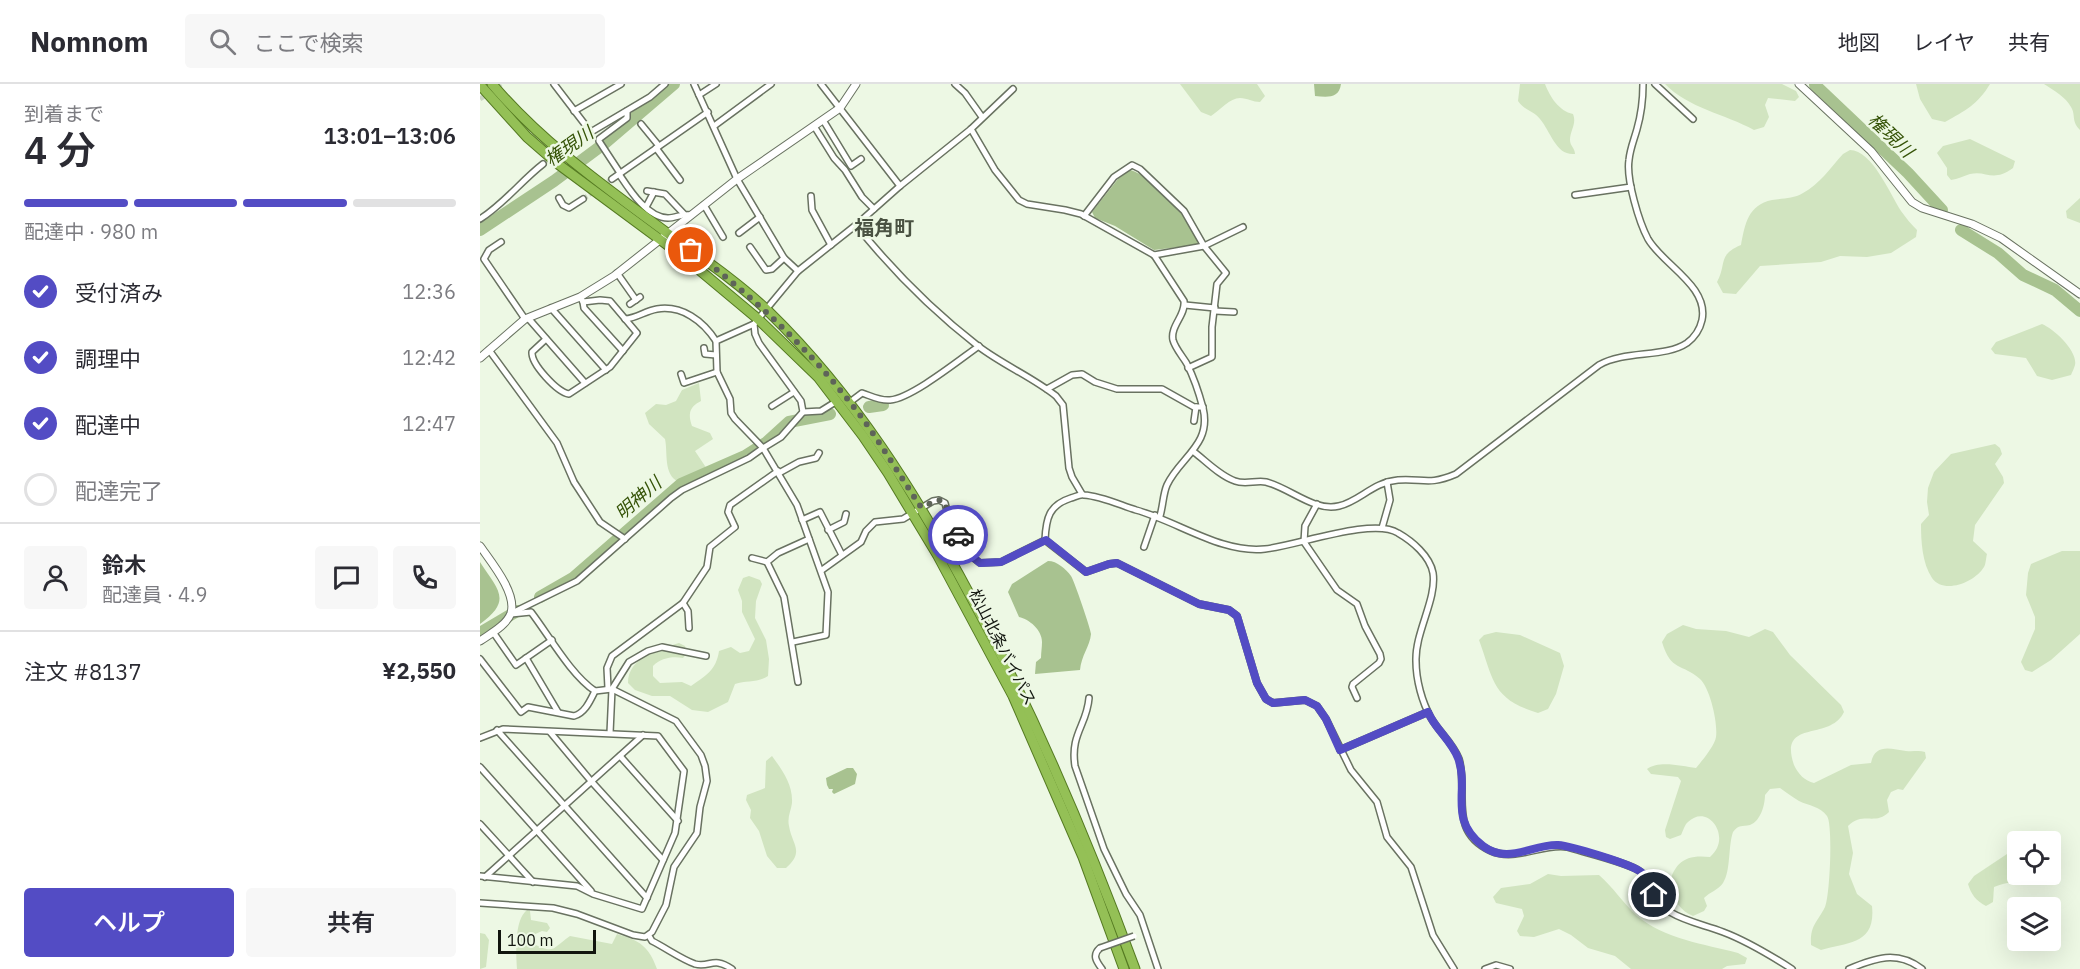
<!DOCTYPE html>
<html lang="ja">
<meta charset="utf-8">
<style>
:root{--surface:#fff;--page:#f7f7f7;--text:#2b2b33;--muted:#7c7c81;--line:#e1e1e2;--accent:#534cc4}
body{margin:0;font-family:"IBM Plex Sans","Noto Sans JP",sans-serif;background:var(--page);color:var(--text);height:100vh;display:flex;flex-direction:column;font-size:22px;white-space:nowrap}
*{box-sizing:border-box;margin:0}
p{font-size:20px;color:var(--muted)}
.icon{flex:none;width:33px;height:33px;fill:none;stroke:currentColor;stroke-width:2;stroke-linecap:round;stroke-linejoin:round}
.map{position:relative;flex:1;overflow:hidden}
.side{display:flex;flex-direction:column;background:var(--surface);width:480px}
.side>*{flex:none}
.fabs{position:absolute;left:1527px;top:747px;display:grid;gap:12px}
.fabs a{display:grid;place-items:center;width:54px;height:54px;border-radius:6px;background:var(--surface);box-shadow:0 6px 24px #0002;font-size:30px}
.scale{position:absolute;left:18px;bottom:15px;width:98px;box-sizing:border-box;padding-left:6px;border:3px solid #11150e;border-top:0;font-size:16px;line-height:21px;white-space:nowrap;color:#11150e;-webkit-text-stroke:4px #edf8e4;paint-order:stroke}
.pin{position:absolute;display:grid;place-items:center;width:51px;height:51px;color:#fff;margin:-26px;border:3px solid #fff;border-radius:50%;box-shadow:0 2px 6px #0007}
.courier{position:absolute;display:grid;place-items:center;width:60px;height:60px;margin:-30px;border:4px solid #534cc4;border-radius:50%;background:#fff;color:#222;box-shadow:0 2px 8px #0007}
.overview em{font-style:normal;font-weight:600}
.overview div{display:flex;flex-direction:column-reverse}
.overview{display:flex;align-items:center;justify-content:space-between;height:102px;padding:0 24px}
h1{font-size:39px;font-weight:600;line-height:45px}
.bar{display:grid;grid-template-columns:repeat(4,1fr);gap:9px 6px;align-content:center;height:72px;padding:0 24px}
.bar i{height:8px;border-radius:4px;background:var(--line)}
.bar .active{background:var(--accent)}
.bar p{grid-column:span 4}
.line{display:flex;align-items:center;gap:15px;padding:0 24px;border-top:2px solid var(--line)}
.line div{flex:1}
.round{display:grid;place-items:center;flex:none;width:63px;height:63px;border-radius:6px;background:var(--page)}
ol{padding:0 24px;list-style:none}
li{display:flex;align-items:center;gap:18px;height:66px}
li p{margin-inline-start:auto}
li .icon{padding:6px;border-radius:50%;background:var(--accent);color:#fff;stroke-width:4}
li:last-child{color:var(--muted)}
li i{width:33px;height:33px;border:3px solid var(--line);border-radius:50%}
.action{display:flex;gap:12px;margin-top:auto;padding:12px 24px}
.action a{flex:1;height:69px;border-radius:6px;background:var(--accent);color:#fff;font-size:24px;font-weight:600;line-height:69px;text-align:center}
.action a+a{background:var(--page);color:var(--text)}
header{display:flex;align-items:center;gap:36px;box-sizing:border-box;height:84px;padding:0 30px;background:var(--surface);border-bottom:2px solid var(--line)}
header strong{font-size:28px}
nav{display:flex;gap:33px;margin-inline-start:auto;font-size:21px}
.search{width:420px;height:54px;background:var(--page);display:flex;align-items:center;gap:15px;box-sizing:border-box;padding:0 21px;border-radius:6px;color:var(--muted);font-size:22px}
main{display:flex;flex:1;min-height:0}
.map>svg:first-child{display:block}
.green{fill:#d1e4c0}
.water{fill:#a8c290}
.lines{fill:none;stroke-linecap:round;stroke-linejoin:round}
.river{stroke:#a8c290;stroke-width:12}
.minor-tunnel{stroke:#ccd6c4;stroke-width:5;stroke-dasharray:5 2.5;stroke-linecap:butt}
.minor-casing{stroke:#697261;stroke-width:8}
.tertiary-casing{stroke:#697261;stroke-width:9}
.trunk-casing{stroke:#557a22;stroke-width:11}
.minor{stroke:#fff;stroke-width:5}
.tertiary{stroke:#fff;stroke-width:7}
.trunk{stroke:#94c056;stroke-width:9}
.minor-bridge-casing{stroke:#697261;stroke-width:8;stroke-linecap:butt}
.minor-bridge{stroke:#fff;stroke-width:5}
.done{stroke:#5e6459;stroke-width:6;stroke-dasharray:0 10.8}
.route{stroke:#534cc4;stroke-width:8}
.labels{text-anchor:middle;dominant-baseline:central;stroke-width:5;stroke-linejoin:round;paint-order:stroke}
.street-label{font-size:16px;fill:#11150e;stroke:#edf8e4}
.water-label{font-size:18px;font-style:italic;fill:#355307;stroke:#edf8e4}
.quarter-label{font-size:20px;font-weight:bold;fill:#4a5242;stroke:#edf8e4}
</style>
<header>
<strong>Nomnom</strong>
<div class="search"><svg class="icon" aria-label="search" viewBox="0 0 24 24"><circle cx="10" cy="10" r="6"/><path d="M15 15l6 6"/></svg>ここで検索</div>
<nav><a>地図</a><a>レイヤ</a><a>共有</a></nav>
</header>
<main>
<section class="side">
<div class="overview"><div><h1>4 分</h1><p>到着まで</p></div><em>13:01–13:06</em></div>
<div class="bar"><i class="active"></i><i class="active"></i><i class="active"></i><i></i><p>配達中 · 980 m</p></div>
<ol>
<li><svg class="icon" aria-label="check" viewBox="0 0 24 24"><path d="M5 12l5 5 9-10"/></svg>受付済み<p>12:36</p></li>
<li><svg class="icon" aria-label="check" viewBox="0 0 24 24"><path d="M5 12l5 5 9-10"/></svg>調理中<p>12:42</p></li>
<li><svg class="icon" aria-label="check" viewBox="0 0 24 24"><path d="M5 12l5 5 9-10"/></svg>配達中<p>12:47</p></li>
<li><i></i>配達完了</li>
</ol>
<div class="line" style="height:108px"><a class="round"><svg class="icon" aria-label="person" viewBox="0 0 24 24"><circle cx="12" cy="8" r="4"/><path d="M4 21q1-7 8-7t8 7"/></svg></a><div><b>鈴木</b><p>配達員 · 4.9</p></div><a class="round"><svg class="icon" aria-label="chat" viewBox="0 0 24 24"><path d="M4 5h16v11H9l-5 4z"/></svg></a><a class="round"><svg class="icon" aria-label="phone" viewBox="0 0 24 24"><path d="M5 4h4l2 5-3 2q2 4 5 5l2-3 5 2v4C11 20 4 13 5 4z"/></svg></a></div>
<div class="line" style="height:78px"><div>注文 #8137</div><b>¥2,550</b></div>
<div class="action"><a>ヘルプ</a><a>共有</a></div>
</section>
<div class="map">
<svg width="1600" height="885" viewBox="0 0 1600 885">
<rect width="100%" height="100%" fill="#edf8e4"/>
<g class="green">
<path d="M700,0H777L785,12L780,18C773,18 767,14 760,14C750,14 740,26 731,32L721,28Z"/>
<path d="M1040,0H1065C1070,13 1079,27 1093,30C1097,40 1090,46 1090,56C1090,62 1095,64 1095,70C1076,72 1071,48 1060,35C1054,27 1045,27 1038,17Z"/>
<path d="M1185,0H1302L1316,7L1319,13L1315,17L1288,14L1285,21L1289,33L1284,43L1274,46C1245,30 1208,24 1185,0Z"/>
<path d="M1436,0H1510C1498,20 1485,27 1465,38L1452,35L1440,15Z"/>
<path d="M1564,0H1600V46C1591,37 1596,31 1591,23C1586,13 1573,6 1564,0Z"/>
<path d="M1490,55L1535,77L1533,84C1512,99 1507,86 1490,90C1483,92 1478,95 1471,96L1467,91V84L1457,69L1463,62Z"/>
<path d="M1370,66C1392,66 1410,110 1421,127C1426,134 1431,140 1437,146L1436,153L1411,169L1387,173L1360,172L1341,178L1280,182L1256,210L1243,209L1237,198C1247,180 1237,171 1261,161C1265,140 1268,121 1292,116C1304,114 1313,115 1323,109C1339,101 1351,83 1363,70Z"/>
<polygon points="1600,114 1600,139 1587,134 1586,127"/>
<path d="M1562,240C1574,245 1598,267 1595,281C1594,285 1592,288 1591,291L1572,296L1557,292L1546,274L1515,270L1511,265L1516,258Z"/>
<path d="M219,299L221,317C209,323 208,330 212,342L230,349L233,355L215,367L227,385L199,398C183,391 188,369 185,355L169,340L165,329L176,320L186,321L196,317L202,306Z"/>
<path d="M1515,360L1520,364L1522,370L1515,380L1523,393L1524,399L1495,441L1493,457L1507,470C1506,473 1506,480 1504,483C1495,498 1464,511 1452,494C1442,479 1441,457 1441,440L1449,431L1447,418L1448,404L1454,388L1471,370Z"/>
<polygon points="1582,467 1600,467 1600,550 1571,576 1552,588 1545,586 1541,578 1555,545 1555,533 1546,511 1548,489 1551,480"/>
<path d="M269,492L280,496L282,500L276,517L275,534L286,556L289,575L288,592C277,599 266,596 255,600L248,618L228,628L212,626L190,612H172L155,606L148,599C148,574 178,565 199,559L205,562L207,569L203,574C192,572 181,574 173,582V592L180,599L202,598L211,602C227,591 236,586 239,567L251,563L260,569L269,567L275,555L262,528V517L258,506L263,494Z"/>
<path d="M1203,541L1216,545L1246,547L1269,553L1285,545L1293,548L1310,571L1361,621L1364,628C1350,658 1298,634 1314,681C1318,690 1325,697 1334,699L1371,681L1391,679C1395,659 1411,665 1426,667C1433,668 1439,666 1445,668L1446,674L1423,706L1418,705L1411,708L1407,716L1409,728C1395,742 1383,727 1368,742L1373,769L1369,790L1377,810L1392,822C1396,861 1368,858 1341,866L1331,861C1330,841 1337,839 1345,823C1350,812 1353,740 1347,732C1340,722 1329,722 1319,717C1312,713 1306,708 1300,704L1290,705L1285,711C1285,720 1281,737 1270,741C1262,743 1259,740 1253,748C1248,762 1251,787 1243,799C1238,806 1230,808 1224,814L1227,822L1224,827L1213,832C1200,827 1195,816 1188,804C1194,779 1204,770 1230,773C1253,754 1228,718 1208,738C1205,740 1203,747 1201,751L1190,755L1186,753L1185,746L1201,697L1198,693L1171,690L1167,685C1179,676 1202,682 1216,684C1222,677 1235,661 1236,653C1238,639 1230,604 1220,595C1202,579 1191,588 1182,558L1187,550Z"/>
<path d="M1016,548L1040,551L1080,569L1084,582L1076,610L1068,625L1058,629C1012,615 1014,597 999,556L1004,551Z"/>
<path d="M292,672C302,686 313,700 312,719C311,727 307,733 309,742C312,761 325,767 306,784H297L287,772L279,747L270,734L271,726L266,716L267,711L285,704L286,677Z"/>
<path d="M1527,770L1533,773L1537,770L1538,790L1558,791C1544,798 1528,797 1514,803L1513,818L1506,822C1496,817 1491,810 1488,800L1494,792Z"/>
<path d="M1068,790L1081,792L1119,791C1133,803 1143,819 1157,832C1185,855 1224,860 1258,869L1267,874L1265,880L1247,882L1242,885H1151L1135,872L1108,864L1091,851L1079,845L1054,853L1040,852L1037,847L1044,832L1042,825L1016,819L1013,813L1021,804L1050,800Z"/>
<path d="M47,826L50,827L51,836L67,839L70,844L67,848L62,847L51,852V859C76,870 70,866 90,852L132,860L137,850C159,856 169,862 177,885H37C36,870 34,836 47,826Z"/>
<polygon points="0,849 5,850 9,856 6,883 0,885"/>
</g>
<g class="water">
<path d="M834,0H861C859,15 847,13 835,12Z"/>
<path d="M650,86C663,88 693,118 701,129C708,137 713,148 718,158L716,161L674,166L635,142L615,134L612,128L638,95Z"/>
<path d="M568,477C577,477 586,485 591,492C594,496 611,546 611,550C610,562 601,572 600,586L555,590L556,578L561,574C561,569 562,563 562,558C562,546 549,535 539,533L528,508L532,500Z"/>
<path d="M0,478C18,506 33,516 0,540Z"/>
<polygon points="367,684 373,684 377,690 375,700 354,710 352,708 353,705 349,705 347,701 346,694"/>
</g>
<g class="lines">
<g class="river">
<polyline points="1335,1 1428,89 1462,126"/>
<polyline points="0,146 74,97 125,59 194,0"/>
<polyline points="1481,146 1518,169 1543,191 1575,206 1600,227"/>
<polyline points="389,323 403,321"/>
<polyline points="60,513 93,494 201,400 265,372 287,358 309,338 350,330"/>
<polyline points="0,549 37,527"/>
</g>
<g class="minor-tunnel">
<polyline points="0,15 21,0"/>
<polyline points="63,80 89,61"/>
<polyline points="103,115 132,95"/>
</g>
<defs>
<g id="minor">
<polyline points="74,0 110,47"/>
<polyline points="214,0 257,95 304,174 318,187"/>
<polyline points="341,0 420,102"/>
<polyline points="475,0 485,9 502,33"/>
<polyline points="1175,0 1213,35"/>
<polyline points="219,11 236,0"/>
<polyline points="94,27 141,0"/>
<polyline points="343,36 371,82 381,75"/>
<polyline points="161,40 179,62"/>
<polyline points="234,42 291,0"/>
<polyline points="334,42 354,74 365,86 382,113 394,125"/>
<path d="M491,45L515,86L539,116L547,120L585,126L601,130L674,171L704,217C706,231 690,242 693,256C695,264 703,273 707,280C714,294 719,309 723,324C732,361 700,373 687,401C683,410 683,422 680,432"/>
<polyline points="89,61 170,13 185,0"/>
<polyline points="176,64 200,96"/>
<polyline points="140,89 119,57 119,55 147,34 147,27"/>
<path d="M139,90C149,105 167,134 188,134C196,134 203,129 211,131"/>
<polyline points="132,95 228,28"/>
<polyline points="167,107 185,110 204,130"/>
<polyline points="1095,111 1151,103"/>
<polyline points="331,112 332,126 351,161"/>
<polyline points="79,114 83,121 89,124 103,115"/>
<polyline points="224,121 243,153"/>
<polyline points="166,123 174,108"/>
<polyline points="604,132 634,93 652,81 660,85 704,127 724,162 746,189 737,200 732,243 732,273 708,284"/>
<path d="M0,135C24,120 41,97 63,80"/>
<path d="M376,141C412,186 453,227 498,262C523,281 552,293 576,312L583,321L589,384L592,393L602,410"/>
<polyline points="259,149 280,133"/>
<polyline points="21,158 9,166 4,175 45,235"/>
<polyline points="270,163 286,186 292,185 304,174"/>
<polyline points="674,171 724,162 763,143"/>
<polyline points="137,189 156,216"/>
<polyline points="103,218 104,224 143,267"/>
<polyline points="150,220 160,213"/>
<polyline points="705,221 735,224"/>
<polyline points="71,224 126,286"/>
<polyline points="735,227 754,228"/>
<polyline points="48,234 105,299"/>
<path d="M145,235C157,234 165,227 177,225C202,221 223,237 236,257"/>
<path d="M66,255L52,268C51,280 77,308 89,310L130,283L157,249L130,217L120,216L103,218L100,213"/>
<polyline points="224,264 225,270 236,271"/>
<polyline points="9,266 77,359 94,398 120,438 145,455"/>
<polyline points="201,290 204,299 237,288"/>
<polyline points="567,305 592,291 602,290 615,298 637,305 682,305 714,323 723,323"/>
<path d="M370,318L382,309C391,312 400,317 410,316C432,314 479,276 499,262"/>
<polyline points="292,322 314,308"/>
<polyline points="323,328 341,327 357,317"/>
<polyline points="714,337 716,323"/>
<path d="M714,368C726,377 740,392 755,397C765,401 776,396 786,398C810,404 834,428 859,422C880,417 893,398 918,396C943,394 948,402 976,390L1119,281C1145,266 1185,274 1207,259C1215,253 1220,245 1222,236C1229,202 1183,181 1168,155C1159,138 1146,95 1149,76C1150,65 1154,56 1157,45C1161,31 1163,15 1163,0"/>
<polyline points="299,389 319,378 336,374 339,369"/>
<polyline points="837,420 825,442 824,458 857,506 877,520 885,542 900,570 901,575 899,579 873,600 872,603 877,614"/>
<polyline points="322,436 340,428 362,471"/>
<polyline points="902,444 910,416 907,398"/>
<polyline points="348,446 364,438 366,430"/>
<path d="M565,456C566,434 569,421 591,414C595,413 600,410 604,411C621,412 640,421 656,426C697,437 742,470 785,465C816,462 893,433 918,449C932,457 950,472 953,489C957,515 935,548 936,577C936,596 942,618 951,634C959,648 973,659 979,675C989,708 967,747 1011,767C1036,778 1062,759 1087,763C1103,768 1150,779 1161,788C1175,799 1171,817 1190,828C1207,838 1225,841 1243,848C1267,857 1290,871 1312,885"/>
<polyline points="565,456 606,488 629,480 637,479 719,520 749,526 757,532 777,599 786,615 793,619 825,616 837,622 846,635 871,686 897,718 907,753 931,783 953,851 974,885"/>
<polyline points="664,463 675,431"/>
<polyline points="272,474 287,478 298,469 329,455"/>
<polyline points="287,478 304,513 318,598"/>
<polyline points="342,486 381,458 386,447 395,438 423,435 453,417 459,416 465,419 470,439 490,471 500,479 521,478 565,456"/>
<polyline points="203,519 208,527 209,544"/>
<polyline points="34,528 97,497 191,414 202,406 269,374 283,364 301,353 323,328 321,317 279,259 275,250 274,240"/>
<polyline points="13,548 36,581 72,556"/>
<polyline points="313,558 346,551 348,508 317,421 283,364 255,335 251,329 250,315 237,288 236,257 274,240 318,187 376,141 420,102 491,45 533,5"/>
<polyline points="46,574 78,628"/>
<path d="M0,575L41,628L48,623L94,632C105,629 110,617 115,607"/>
<polyline points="128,604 127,584 132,572 203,519 227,483 230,463 255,443 248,428 250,421 298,387"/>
<path d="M609,614C607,641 590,650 595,682L624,765L646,810L660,831L678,885"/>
<polyline points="17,646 167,814"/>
<polyline points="70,648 111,697 183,776"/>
<polyline points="130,649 132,605 149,578 168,567 182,563 226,572"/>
<polyline points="0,654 23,645 178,652 204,687 195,749 162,825 113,810 97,802 0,792"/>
<polyline points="860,666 948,628"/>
<polyline points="140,672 198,737"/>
<polyline points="0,683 111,807"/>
<polyline points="0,740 53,798"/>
<polyline points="5,793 163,651"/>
<path d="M0,819L73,824L97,830L153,851L165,853L172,848L186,821L194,783L217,749L220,723L227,697L225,682L221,671L196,637L132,605L115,607C91,591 70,553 51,528L31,530"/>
<path d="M169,852L172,857C186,864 201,875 215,880C230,884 233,872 252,885"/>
<path d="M620,864C612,871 616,877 622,885"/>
<polyline points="1005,885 1016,881 1030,885"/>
<path d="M1369,885C1395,874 1417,866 1442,885"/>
</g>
<g id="tertiary">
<polyline points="1319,0 1391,67 1432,118 1442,124 1492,140 1521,154 1600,210"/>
<polyline points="0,274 45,235 100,213 134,192 257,95 360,24 376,0"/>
<path d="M0,462C11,478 37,509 31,529C27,541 10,550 0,557"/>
</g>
<g id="trunk">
<path d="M12,0C62,59 125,103 187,149C222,174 258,198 289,228C375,312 436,410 492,515C557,636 608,757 655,885"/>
<polyline points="0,1 47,53 78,80 205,174 278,235 338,293 383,352 408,389 458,472 533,612 603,773 644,885"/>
</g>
</defs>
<use href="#minor" class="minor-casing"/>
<use href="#tertiary" class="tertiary-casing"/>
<use href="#trunk" class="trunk-casing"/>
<use href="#minor" class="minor"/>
<use href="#tertiary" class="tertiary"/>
<use href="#trunk" class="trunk"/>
<defs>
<polyline id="minor-bridge" points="620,864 654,852"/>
</defs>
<use href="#minor-bridge" class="minor-bridge-casing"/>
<use href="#minor-bridge" class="minor-bridge"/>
</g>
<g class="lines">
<path class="done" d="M211,166C270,210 323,259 369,317C396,350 417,388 441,423L459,416L465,419L470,439L478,451"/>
<path class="route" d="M478,451L490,471L500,479L521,478L566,456L606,488L629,480L637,479L719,520L749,526L757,532L777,599L786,615L793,619L825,616L837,622L846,635L860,666L948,628C955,645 971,656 978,674C990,707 967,734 1003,762C1028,781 1052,760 1078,761C1091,762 1151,780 1161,788C1168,793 1171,803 1174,811"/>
</g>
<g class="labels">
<g class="street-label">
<text transform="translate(523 563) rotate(63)">松山北条バイパス</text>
</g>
<g class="water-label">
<text transform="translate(1411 51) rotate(44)">権現川</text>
<text transform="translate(89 62) rotate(-35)">権現川</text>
<text transform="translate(158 414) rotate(-41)">明神川</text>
</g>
<g class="quarter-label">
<text x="404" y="143">福角町</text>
</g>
</g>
</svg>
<div class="fabs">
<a><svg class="icon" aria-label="locate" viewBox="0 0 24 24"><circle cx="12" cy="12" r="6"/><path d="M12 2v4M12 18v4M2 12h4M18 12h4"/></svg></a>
<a><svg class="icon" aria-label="layers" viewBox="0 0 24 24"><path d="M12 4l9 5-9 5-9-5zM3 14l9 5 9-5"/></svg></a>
</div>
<div class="scale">100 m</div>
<div class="pin" style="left:211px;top:166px;background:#ea580c"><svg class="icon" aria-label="bag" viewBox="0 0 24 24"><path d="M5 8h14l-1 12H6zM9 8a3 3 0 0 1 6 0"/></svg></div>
<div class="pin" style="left:1174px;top:811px;background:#1f2937"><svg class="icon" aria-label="home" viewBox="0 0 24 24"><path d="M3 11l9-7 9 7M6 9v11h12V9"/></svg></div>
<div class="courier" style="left:478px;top:451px"><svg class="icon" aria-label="car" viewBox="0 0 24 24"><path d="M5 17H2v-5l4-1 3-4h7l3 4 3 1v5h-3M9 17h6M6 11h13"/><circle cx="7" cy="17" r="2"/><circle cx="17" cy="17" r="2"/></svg></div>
</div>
</main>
